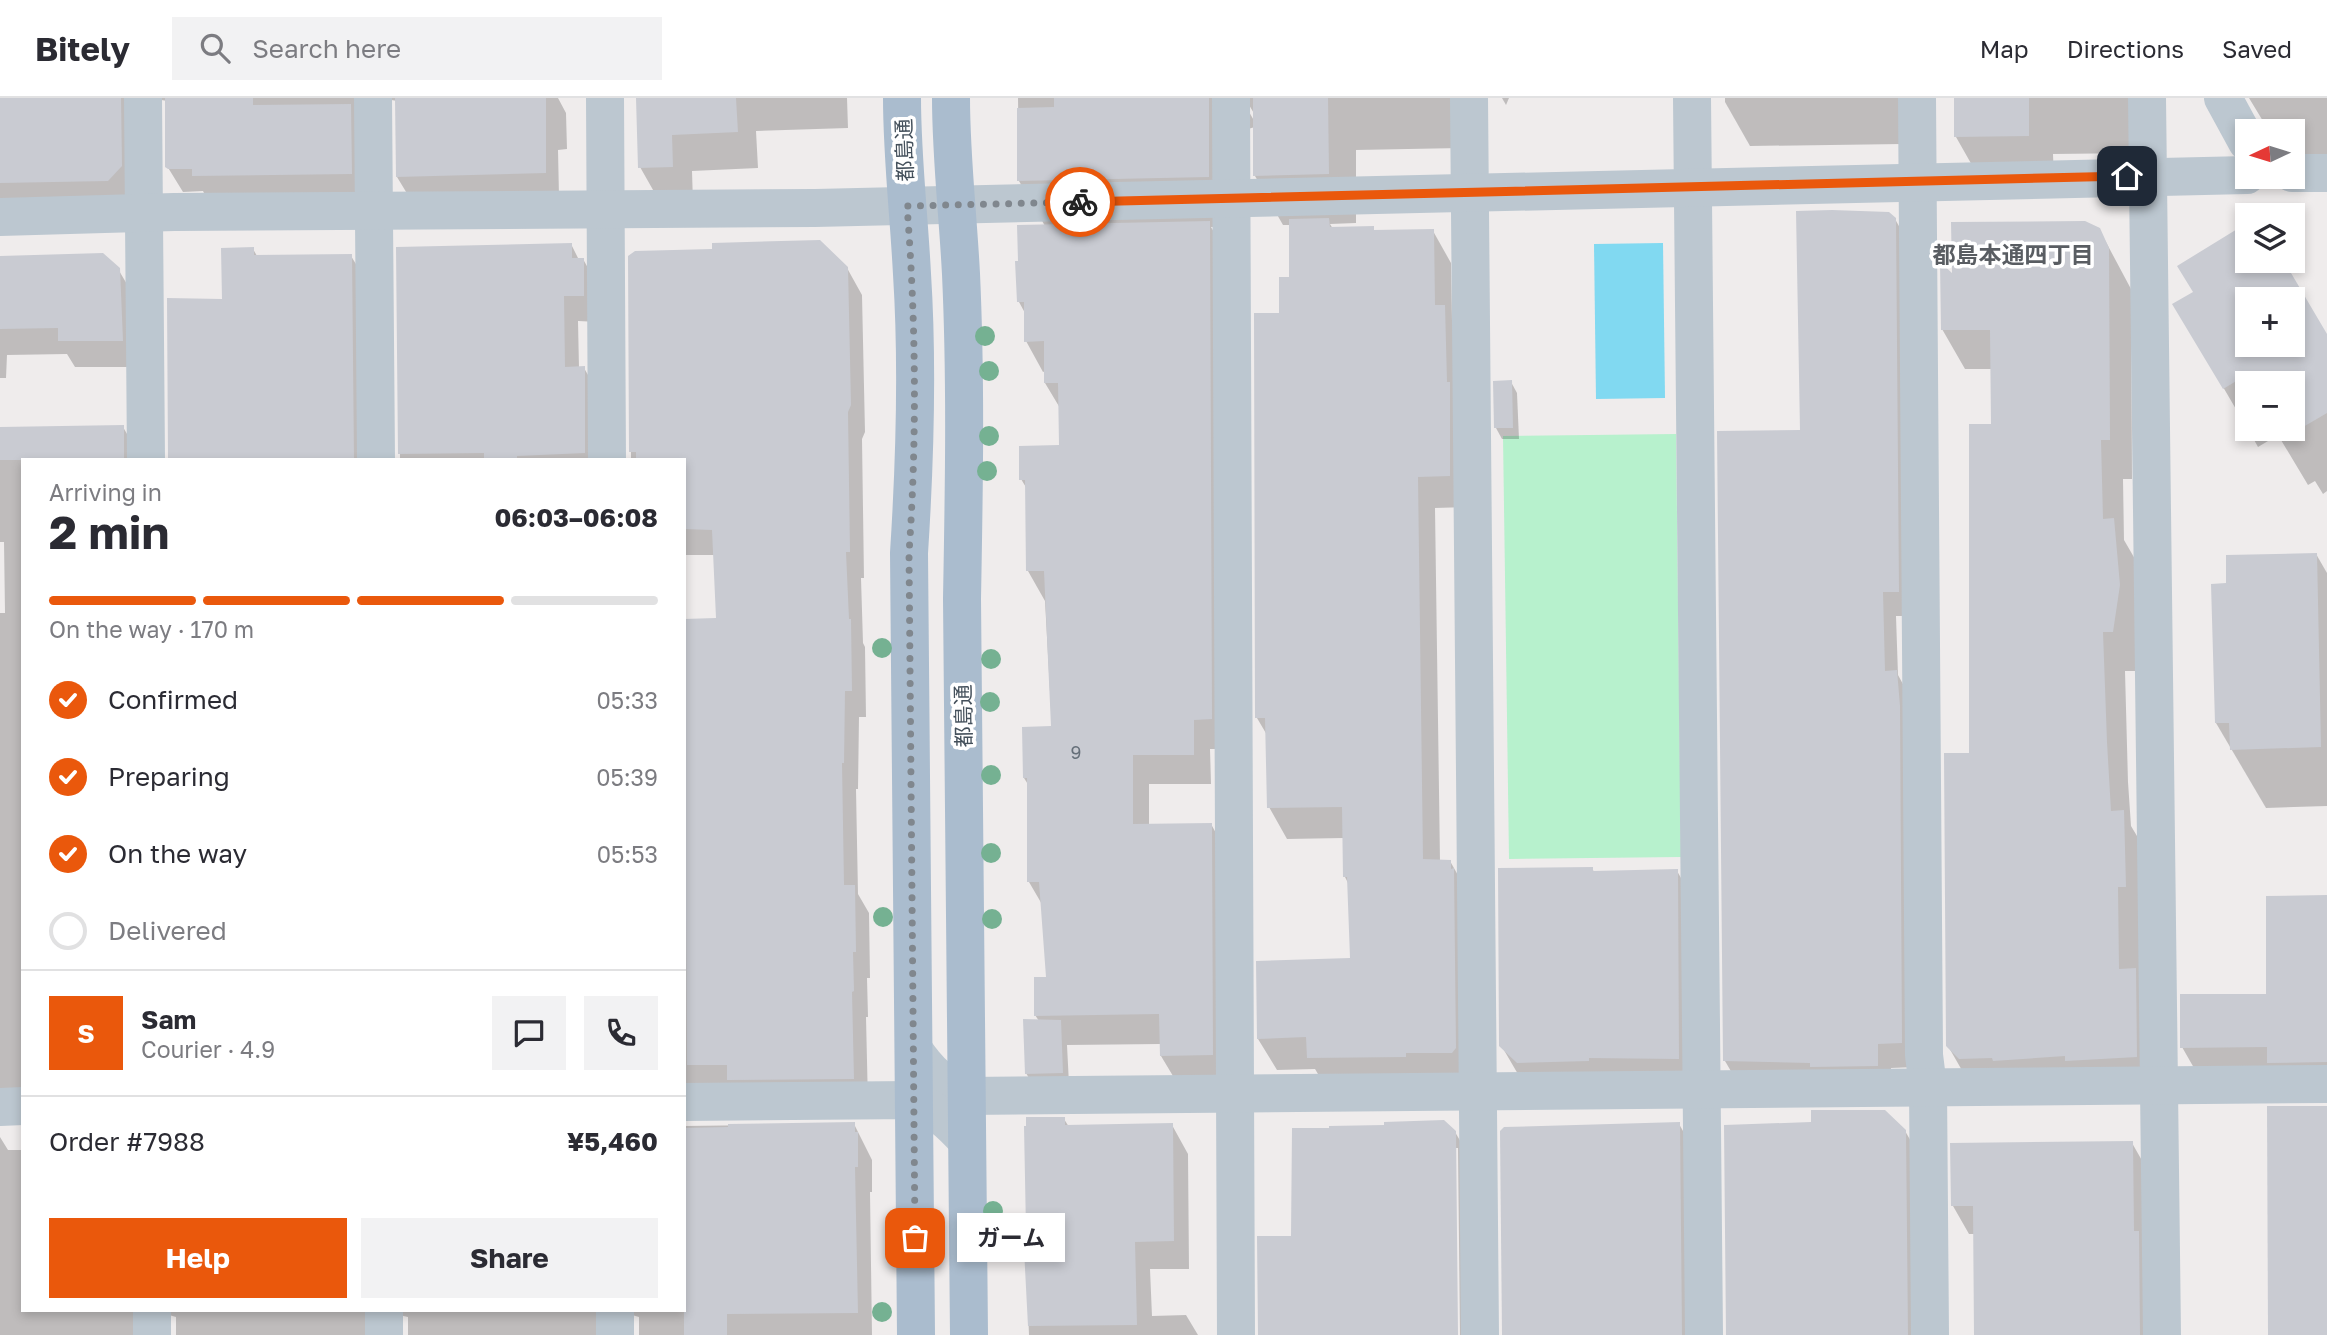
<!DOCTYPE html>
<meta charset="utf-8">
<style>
:root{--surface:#fff;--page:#f2f2f3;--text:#2b2b33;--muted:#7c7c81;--line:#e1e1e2;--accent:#ea580c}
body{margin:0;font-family:"Golos Text","Noto Sans JP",sans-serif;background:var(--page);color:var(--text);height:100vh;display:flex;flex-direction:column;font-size:26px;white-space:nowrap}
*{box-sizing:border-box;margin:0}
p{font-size:23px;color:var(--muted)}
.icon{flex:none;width:38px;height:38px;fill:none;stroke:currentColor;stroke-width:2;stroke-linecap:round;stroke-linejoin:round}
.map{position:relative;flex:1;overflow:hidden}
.drawer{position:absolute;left:21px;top:360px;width:665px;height:854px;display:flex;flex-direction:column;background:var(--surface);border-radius:0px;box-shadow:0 4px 10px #0003}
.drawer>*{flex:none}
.needle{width:46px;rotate:266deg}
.fabs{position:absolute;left:2235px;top:21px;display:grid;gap:14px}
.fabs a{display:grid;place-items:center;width:70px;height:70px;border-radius:0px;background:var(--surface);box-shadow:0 4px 10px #0003;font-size:35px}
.pin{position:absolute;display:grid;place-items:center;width:60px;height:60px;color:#fff;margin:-30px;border-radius:14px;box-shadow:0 4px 10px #0006}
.courier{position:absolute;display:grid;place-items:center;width:70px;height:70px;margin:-35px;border:5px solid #ea580c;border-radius:50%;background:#fff;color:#222;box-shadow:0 2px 9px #0007}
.bubble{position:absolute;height:49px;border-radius:0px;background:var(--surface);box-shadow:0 4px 10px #0003;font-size:23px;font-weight:700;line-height:49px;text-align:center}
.headline em{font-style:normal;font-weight:700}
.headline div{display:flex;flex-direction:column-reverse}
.headline{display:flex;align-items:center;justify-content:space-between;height:119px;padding:0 28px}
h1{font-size:46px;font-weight:700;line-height:52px}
.bar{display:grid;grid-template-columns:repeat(4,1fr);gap:10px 7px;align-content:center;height:84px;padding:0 28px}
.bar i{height:9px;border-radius:5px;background:var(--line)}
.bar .on{background:var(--accent)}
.bar p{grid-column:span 4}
.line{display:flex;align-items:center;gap:18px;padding:0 28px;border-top:2px solid var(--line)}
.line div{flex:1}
.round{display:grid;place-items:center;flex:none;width:74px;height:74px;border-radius:0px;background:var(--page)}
ol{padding:0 28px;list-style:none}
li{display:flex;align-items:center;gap:21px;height:77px}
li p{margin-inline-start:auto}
li .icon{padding:7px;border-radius:50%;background:var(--accent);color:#fff;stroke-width:4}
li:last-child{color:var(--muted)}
li i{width:38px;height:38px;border:4px solid var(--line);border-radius:50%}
.button{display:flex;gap:14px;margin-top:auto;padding:14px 28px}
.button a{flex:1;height:80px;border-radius:0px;background:var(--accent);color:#fff;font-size:28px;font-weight:700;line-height:80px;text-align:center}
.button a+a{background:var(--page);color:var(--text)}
header{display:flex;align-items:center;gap:42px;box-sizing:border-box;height:98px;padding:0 35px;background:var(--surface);border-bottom:2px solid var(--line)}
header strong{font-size:33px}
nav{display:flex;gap:38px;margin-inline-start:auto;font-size:24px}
.search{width:490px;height:63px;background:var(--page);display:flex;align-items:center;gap:18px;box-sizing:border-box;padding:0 24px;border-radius:0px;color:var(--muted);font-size:26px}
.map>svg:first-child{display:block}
.green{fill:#b7f1cd}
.water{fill:#81d9f1}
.shadow{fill:#0003;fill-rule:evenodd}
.building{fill:#c9cbd2;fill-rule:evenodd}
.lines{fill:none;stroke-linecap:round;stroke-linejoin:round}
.minor{stroke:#bcc7d0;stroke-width:38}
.major{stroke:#aabcce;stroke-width:38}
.tree{fill:#75b192}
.done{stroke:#80878e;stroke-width:7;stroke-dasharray:0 12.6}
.route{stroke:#ea580c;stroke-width:9}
.labels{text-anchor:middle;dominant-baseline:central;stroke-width:7;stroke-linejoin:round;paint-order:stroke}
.number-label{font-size:18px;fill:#656f79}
.street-label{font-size:21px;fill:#44505b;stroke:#fff}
.neighbourhood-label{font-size:23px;font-weight:bold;fill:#595d62;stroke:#fff}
</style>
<header>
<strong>Bitely</strong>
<div class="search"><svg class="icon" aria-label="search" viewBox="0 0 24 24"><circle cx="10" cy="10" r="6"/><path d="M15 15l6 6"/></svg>Search here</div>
<nav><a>Map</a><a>Directions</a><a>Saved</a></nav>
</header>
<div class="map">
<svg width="2327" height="1237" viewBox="0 0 2327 1237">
<rect width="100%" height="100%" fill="#efecec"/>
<polygon class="green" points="1676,336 1681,759 1509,761 1503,338"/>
<polygon class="water" points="1663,145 1665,300 1596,301 1594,146"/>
<g class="shadow">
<polygon points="0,0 558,0 566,15 567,51 558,52 559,98 411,102 397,79 397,3 386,1 364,99 207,101 203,93 183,94 167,68 167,3 156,1 134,92 121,106 0,108"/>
<polygon points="637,0 847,0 848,30 756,33 758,70 692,73 693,105 661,106 640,69"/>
<polygon points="1018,0 1241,0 1256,26 1259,24 1245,0 1454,0 1461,50 1356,52 1356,125 1330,126 1333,131 1373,130 1375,134 1433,133 1451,165 1452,222 1462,240 1468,409 1435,410 1440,763 1450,763 1468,795 1473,982 1327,991 1315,971 1277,972 1258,941 1352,862 1349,787 1345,779 1344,740 1287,741 1269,709 1267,637 1257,620 1281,217 1291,181 1291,127 1283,127 1255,78 1255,29 1248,31 1237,128 1211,129 1226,155 1228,651 1210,651 1211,686 1149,686 1149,728 1211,726 1228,757 1229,986 1179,988 1161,958 1161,946 1067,947 1069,986 1033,987 1026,975 1039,923 1035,917 1048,881 1043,808 1029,784 1029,688 1024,680 1052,630 1045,503 1028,473 1027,391 1021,381 1061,349 1060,310 1045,285 1046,273 1043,274 1026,243 1025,215 1019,204 1020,164 1045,128 1019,83"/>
<polygon points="1502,0 1509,0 1506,7"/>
<polygon points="1725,0 1902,0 1902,46 1750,48 1725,4"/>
<polygon points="1956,0 2140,0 2141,55 2053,56 2054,82 1981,83 1956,39"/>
<polygon points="2249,0 2327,0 2327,78 2292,74 2292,33 2269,33"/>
<polygon points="1895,121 1909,146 1912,518 1896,518 1898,577 1910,599 1915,969 1891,970 1891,992 1739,987 1725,963 1802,333"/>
<path d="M2247,127V163H2282L2327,240V393L2323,396L2315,383L2308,387L2278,337L2258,349L2248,331H2292V285H2247V330L2209,265L2194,195ZM2247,201H2292V247H2247Z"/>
<polygon points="2099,131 2131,191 2132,381 2123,381 2124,442 2135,461 2135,573 2125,573 2128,684 2131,728 2146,753 2158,998 1971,988 1948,948 1993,328 1992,271 1965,271 1942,231 1954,180"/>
<polygon points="571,146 579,162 583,161 598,188 598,224 578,223 579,270 584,270 599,296 599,362 400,362 398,151"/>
<polygon points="253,151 257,158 351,158 367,184 368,362 170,362 168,202 223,203"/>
<polygon points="629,159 847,170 862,197 865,334 862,341 864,480 861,480 863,545 865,549 866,619 859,619 858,691 856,691 858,796 869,815 870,880 867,880 868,919 866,919 868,1006 684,1015 684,523 717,522 715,457 684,457 684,362 631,362"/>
<polygon points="0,160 118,171 134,198 137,269 75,269 67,256 7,257 6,280 0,280 0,331"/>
<polygon points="1511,284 1517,295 1519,341 1502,341 1496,330"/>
<polygon points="123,329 138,355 138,362 23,362 23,1012 0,1021 0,515 5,515 4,444 0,444 0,331"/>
<polygon points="2316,456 2327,475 2327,708 2266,710 2216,625 2228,487"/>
<polygon points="1592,770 1594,774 1677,773 1697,808 1699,995 1522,983 1501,947"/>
<polygon points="2327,799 2327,991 2198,977 2182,949 2268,898"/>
<polygon points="1064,1021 1069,1029 1172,1027 1188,1056 1189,1171 1150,1171 1152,1218 1186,1217 1198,1237 1029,1237 1025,1134 1028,1134"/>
<polygon points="854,1026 872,1062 872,1094 870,1094 872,1237 639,1237 639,1219 632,1217 608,1237 408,1237 408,1219 399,1217 377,1237 176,1237 176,1219 169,1217 145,1237 0,1237 0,1039 8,1052 23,1052 23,1213 684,1213 684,1028"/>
<polygon points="1679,1026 1695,1054 1697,1237 1504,1237"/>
<polygon points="1905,1033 1922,1062 1924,1237 1728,1237"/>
<polygon points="1455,1034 1472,1063 1473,1237 1460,1237 1458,1050 1455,1050 1456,1237 1260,1237 1293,1139"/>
<polygon points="2132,1045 2148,1073 2155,1237 1976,1237 1975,1136 1969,1136 1953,1108"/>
</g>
<g class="building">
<polygon points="0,0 121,0 122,68 108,83 0,85"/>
<polygon points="165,0 253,0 253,7 351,6 352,76 192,78 192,71 168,71 165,69"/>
<polygon points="395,0 546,0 546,75 396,79"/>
<polygon points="636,0 736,0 738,34 672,37 673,69 638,70"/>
<polygon points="1054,0 1209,0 1209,79 1017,83 1017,10 1054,9"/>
<polygon points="1253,0 1328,0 1329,76 1253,78"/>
<polygon points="1954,0 2029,0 2029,38 1954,39"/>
<polygon points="1832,112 1889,114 1896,120 1899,494 1883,494 1885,573 1897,572 1900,608 1902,945 1878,946 1878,968 1810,969 1810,965 1723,963 1717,333 1800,332 1796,113"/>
<polygon points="1329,120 1330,129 1374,128 1374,132 1434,131 1435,207 1445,207 1447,284 1450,284 1450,378 1418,379 1423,761 1451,762 1451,771 1454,770 1456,950 1452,955 1406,955 1406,959 1307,960 1306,939 1257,941 1256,863 1350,860 1347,779 1343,779 1342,709 1267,710 1265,620 1255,620 1254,215 1279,215 1279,179 1289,179 1289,121"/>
<polygon points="1210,123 1212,621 1194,622 1194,657 1133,657 1133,726 1212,725 1213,957 1160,958 1159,916 1034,918 1034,879 1046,879 1039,784 1027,784 1027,680 1023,680 1022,629 1051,628 1044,473 1026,473 1025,382 1019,382 1019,348 1059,347 1058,285 1044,285 1044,243 1024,244 1024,204 1017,204 1015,163 1018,163 1017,127"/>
<polygon points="2085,123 2100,130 2109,150 2110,342 2101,342 2103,421 2114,420 2120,487 2113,534 2103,534 2107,644 2111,713 2124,712 2126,789 2118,789 2119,871 2136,870 2137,959 2065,963 2065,958 1993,963 1992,960 1959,961 1946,948 1944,655 1969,655 1969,326 1991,326 1990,232 1941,232 1940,164 1952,175 1951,124"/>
<path d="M2247,125V163H2284L2327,236V315L2281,342L2274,331H2292V285L2247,287L2243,279L2223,291L2172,206L2193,194L2177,168ZM2247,201H2292V247H2247Z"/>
<polygon points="820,142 848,169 851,307 848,314 850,454 846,454 849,521 851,521 852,593 845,593 844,665 842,665 844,787 855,787 856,854 853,854 854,893 852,894 854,981 727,982 727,967 687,967 684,521 716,520 712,432 684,431 684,362 636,362 636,354 629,354 628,158 635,153 712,151 712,145"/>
<polygon points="572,145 572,160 584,160 584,198 564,198 565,269 585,268 585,355 517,358 517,362 484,362 484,355 398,356 396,149"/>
<polygon points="254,149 254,157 352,156 354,362 168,362 167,200 222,201 221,150"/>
<polygon points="103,155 120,170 123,243 58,243 58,230 0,231 0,158"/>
<polygon points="1512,282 1513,330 1494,330 1493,283"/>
<polygon points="124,327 124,362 0,362 0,329"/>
<polygon points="2317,455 2321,649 2230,652 2229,625 2215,625 2211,486 2226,485 2226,457"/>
<polygon points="1593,769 1593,773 1678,771 1679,961 1589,960 1589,963 1517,965 1499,948 1498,770"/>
<polygon points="2327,797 2327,964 2267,965 2267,949 2180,950 2180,896 2266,896 2266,798"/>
<polygon points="1023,921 1061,922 1063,975 1025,976"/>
<polygon points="2267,1008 2327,1008 2327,1237 2268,1237"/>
<polygon points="1811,1012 1885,1012 1906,1032 1908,1237 1726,1237 1724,1027 1811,1024"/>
<polygon points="1026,1019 1065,1019 1065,1027 1173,1025 1174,1143 1135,1144 1137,1227 1028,1228 1023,1132 1026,1132 1024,1028 1026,1028"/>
<polygon points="1444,1022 1456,1033 1458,1237 1258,1237 1257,1138 1291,1138 1292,1030 1329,1030 1329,1028 1384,1027 1384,1024"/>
<polygon points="855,1024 855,1034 858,1034 858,1069 855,1069 858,1215 727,1216 727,1237 684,1237 684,1030 728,1029 728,1026"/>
<polygon points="1680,1024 1682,1237 1502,1237 1500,1033 1504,1029"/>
<polygon points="2133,1043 2134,1133 2139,1133 2140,1237 1974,1237 1973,1108 1951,1108 1950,1045"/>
</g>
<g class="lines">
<g class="minor">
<polyline points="143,0 146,362"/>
<polyline points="373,0 376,362"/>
<polyline points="605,0 607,362"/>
<polyline points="1231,0 1236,1237"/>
<polyline points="1469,0 1480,1237"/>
<polyline points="1692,0 1704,1237"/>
<polyline points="1917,0 1924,957 1928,989 1930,1237"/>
<polyline points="2147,0 2162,1237"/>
<polyline points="2223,0 2247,44"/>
<polyline points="2292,75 2327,75"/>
<polyline points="0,119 174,114 815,110 2247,77"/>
<path d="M914,952C928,973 943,987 966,998L2327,986"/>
<path d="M684,1004L914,1002C936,1012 950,1024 967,1043"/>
<polyline points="0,1009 23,1008"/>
<polyline points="152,1213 152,1237"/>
<polyline points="384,1213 384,1237"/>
<polyline points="615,1213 615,1237"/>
</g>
<g class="major">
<path d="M902,0C902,59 909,117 912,176C918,269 915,362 909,455L916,1237"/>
<path d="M951,0C951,59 958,117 961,176C966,284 964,393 962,501L969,1237"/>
</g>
</g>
<g class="tree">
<circle cx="985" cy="238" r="10"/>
<circle cx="989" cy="273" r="10"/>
<circle cx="989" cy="338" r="10"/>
<circle cx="987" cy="373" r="10"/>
<circle cx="882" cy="550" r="10"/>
<circle cx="991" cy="561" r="10"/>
<circle cx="990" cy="604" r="10"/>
<circle cx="991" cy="677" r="10"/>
<circle cx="991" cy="755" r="10"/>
<circle cx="883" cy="819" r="10"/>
<circle cx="992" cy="821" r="10"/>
<circle cx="993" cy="1113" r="10"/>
<circle cx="882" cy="1214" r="10"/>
</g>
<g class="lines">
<path class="done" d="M915,1140L909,455C917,340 916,224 907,108L1080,104"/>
<polyline class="route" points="1080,104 2127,78"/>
</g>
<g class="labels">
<g class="number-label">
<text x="1076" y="654">9</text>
</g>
<g class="street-label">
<text transform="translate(904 52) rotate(-92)">都島通</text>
<text transform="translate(963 618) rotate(-91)">都島通</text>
</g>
<g class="neighbourhood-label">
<text x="2013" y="156">都島本通四丁目</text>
</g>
</g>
</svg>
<div class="fabs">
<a><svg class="needle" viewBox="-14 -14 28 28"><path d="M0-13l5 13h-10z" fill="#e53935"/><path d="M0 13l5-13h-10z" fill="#7c7c81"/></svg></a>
<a><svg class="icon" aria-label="layers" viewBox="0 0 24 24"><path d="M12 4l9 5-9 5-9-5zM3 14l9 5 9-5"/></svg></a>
<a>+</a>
<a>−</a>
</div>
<div class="pin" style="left:915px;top:1140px;background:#ea580c"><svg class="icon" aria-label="bag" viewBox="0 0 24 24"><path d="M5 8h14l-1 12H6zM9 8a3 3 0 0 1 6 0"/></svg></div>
<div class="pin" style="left:2127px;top:78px;background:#1f2937"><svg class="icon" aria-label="home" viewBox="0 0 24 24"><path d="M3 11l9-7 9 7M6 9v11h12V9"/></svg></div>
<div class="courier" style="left:1080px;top:104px"><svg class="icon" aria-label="bike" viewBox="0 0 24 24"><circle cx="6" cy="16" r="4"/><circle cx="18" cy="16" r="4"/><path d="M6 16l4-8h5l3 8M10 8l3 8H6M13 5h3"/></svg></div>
<div class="bubble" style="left:957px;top:1115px;width:108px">ガーム</div>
<section class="drawer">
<div class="headline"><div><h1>2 min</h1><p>Arriving in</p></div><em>06:03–06:08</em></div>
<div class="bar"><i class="on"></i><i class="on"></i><i class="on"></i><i></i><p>On the way · 170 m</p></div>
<ol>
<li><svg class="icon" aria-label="check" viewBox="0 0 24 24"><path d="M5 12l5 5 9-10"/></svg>Confirmed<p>05:33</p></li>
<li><svg class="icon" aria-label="check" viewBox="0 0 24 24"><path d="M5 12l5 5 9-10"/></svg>Preparing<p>05:39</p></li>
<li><svg class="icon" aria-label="check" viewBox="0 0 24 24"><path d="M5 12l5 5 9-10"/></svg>On the way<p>05:53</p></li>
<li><i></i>Delivered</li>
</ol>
<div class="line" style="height:126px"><b class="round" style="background:var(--accent);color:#fff">S</b><div><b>Sam</b><p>Courier · 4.9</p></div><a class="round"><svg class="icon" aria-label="chat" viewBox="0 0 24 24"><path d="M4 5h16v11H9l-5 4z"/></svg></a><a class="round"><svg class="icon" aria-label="phone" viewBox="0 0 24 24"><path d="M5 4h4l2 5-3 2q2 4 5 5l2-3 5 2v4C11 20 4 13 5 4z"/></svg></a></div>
<div class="line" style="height:91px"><div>Order #7988</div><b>¥5,460</b></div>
<div class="button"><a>Help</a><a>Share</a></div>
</section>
</div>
